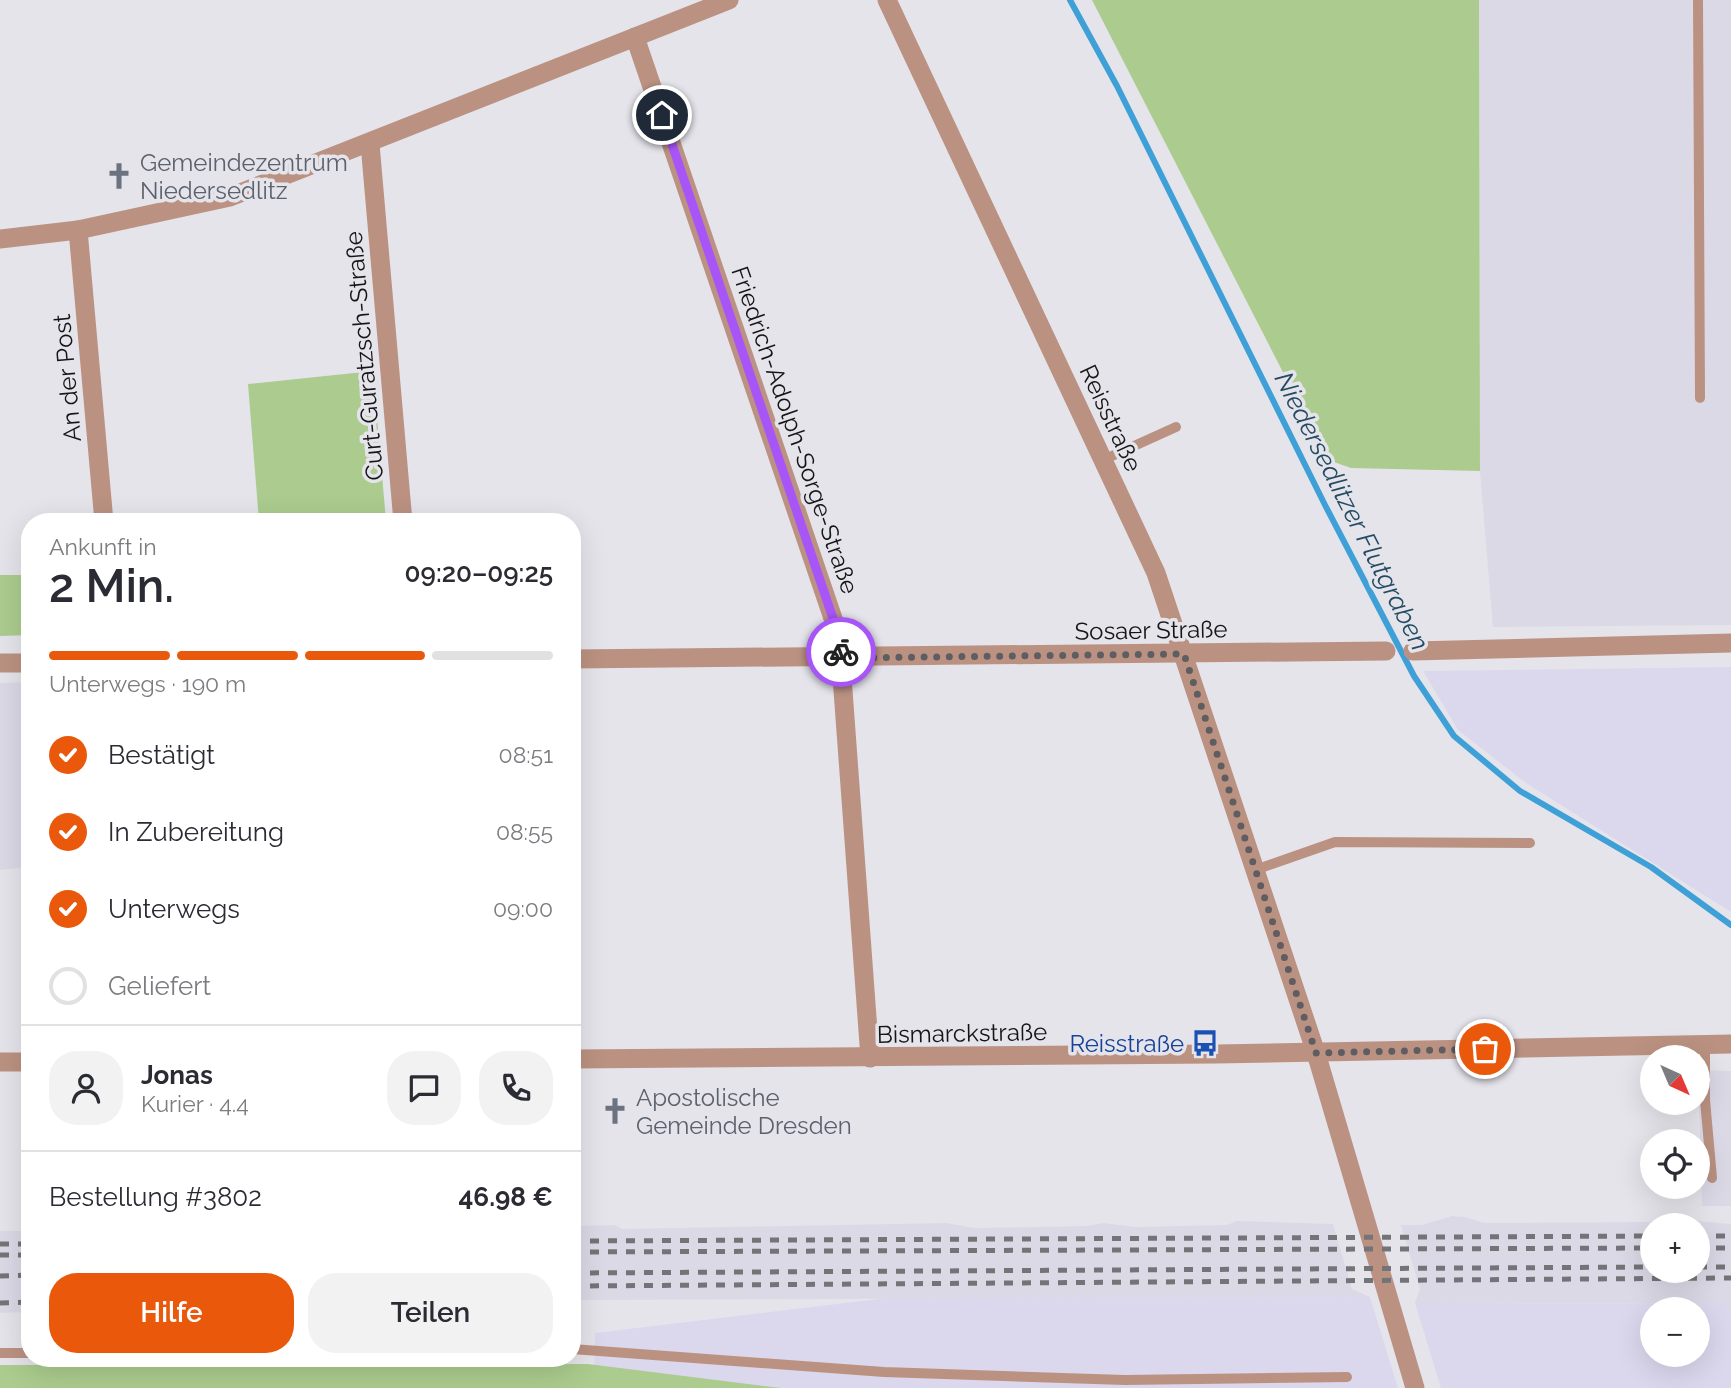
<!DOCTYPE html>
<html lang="de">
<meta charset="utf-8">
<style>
:root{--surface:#fff;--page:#f2f2f3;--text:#2b2b33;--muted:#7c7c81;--line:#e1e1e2;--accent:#ea580c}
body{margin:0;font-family:Raleway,sans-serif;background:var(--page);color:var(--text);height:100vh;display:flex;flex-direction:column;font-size:26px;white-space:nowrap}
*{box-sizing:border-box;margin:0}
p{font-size:23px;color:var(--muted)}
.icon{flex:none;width:38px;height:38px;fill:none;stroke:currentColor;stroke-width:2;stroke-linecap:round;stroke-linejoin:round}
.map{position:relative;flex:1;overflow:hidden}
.side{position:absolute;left:21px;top:513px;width:560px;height:854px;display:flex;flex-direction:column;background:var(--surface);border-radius:28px;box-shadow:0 7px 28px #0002}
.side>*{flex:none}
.needle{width:46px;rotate:136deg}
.buttons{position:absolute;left:1640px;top:1045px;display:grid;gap:14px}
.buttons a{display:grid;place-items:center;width:70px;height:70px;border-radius:50%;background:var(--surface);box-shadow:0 7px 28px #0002;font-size:35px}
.pin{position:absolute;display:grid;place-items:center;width:60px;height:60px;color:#fff;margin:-30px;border:4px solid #fff;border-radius:50%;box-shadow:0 2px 7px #0007}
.courier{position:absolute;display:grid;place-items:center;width:70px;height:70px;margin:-35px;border:5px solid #a855f7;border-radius:50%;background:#fff;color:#222;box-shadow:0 2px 9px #0007}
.overview em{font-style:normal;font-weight:600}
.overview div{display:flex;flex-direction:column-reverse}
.overview{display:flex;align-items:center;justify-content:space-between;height:119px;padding:0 28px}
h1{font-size:46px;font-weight:600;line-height:52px}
.bar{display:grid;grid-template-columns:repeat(4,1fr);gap:10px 7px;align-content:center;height:84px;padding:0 28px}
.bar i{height:9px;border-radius:5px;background:var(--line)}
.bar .current{background:var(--accent)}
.bar p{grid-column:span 4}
.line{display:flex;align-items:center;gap:18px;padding:0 28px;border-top:2px solid var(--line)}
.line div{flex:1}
.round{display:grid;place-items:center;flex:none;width:74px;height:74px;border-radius:28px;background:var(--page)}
ol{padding:0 28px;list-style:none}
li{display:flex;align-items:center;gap:21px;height:77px}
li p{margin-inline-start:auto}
li .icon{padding:7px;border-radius:50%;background:var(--accent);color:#fff;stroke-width:4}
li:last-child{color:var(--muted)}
li i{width:38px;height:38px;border:4px solid var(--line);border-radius:50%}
.button{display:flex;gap:14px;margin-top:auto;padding:14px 28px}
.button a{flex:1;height:80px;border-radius:28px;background:var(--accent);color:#fff;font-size:28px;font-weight:600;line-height:80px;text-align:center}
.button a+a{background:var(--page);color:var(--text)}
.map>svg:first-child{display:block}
.built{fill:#dcd9e7;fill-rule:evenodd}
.industrial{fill:#dbd8ee;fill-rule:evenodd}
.green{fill:#abcc8e}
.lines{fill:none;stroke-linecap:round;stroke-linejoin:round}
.stream{stroke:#3ea0d6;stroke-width:6}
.service{stroke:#bb9282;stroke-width:10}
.minor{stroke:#bb9282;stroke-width:19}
.rail{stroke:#747478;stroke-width:5;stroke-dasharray:9 9;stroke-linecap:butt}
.done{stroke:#5e5d61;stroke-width:7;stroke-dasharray:0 12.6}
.route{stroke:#a855f7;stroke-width:9}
.labels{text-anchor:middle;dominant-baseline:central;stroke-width:7;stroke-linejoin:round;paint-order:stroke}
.worship-label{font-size:24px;fill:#5b616d;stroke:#e5e4eb;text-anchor:start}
.street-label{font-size:24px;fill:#151517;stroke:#e5e4eb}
.transit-label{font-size:24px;fill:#164399;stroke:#e5e4eb;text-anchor:end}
.water-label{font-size:26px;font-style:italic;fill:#234b63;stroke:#e5e4eb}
</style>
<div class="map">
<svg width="1731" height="1388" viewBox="0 0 1731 1388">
<rect width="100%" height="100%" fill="#e5e4eb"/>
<g class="built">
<polygon points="1479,0 1731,0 1731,625 1493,627 1480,471"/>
<polygon points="30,682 30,867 0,870 0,683"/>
<polygon points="1698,1070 1731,1071 1731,1206 1702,1206"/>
<path d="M1452,1216L1465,1217L1484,1223L1655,1222L1672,1219L1731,1224V1304L1415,1303L1420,1289L1401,1225H1422ZM1698,1225V1270H1652V1225Z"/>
<polygon points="1237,1221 1333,1224 1352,1289 1370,1297 572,1300 572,1229 578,1226 615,1225 622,1229 946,1223 974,1228 1088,1226 1103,1223 1136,1227 1227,1225"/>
<polygon points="0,1231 30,1231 30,1312 0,1313"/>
</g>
<g class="industrial">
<polygon points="1731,667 1731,912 1526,783 1458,730 1423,671"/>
<polygon points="1370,1297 1398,1388 683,1388 594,1374 595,1333 887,1298"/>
<path d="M1415,1303L1731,1304V1388H1441ZM1652,1309H1698V1354H1652Z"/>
</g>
<g class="green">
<polygon points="1092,0 1479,0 1480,471 1351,468 1328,460"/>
<polygon points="373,371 386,521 259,521 248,384"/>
<polygon points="0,575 30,575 30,635 0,636"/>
<polygon points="588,1364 781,1388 0,1388 0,1365"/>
</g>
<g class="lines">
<polyline class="stream" points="1070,0 1117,86 1325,505 1414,676 1454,736 1520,791 1651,867 1731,925"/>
<g class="service">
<polyline points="1698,0 1700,398"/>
<polyline points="1103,460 1176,427"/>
<polyline points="1255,870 1335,842 1530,843"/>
<polyline points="1705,1044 1705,1100 1712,1178"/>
<polyline points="572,1349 884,1372 1125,1380 1347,1377"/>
<polyline points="0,1353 30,1353"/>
</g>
<g class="minor">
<polyline points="887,0 1156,573 1316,1053 1415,1388"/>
<polyline points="635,37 839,636 870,1058"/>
<polyline points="370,144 403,522"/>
<polyline points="78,230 104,522"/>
<polyline points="0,239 78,230 230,197 729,0"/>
<polyline points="1413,651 1731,643"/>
<polyline points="572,659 1386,651"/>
<polyline points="0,663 30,663"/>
<polyline points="572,1059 1216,1054 1731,1044"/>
<polyline points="0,1062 30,1062"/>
</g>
<g class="rail">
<polyline points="1698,1236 1731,1236"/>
<polyline points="572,1241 1652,1236"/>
<polyline points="0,1244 30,1244"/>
<polyline points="1698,1248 1731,1248"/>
<polyline points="572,1252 1652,1248"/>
<polyline points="0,1255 30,1255"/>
<polyline points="1698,1267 1731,1267"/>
<polyline points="572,1273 1652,1267"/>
<polyline points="0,1276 30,1275"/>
<polyline points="572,1286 1731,1278"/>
<polyline points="0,1303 30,1302"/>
</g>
</g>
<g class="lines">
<polyline class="done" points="841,652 842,658 1184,654 1316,1053 1485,1049"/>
<polyline class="route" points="662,115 839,636 841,652"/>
</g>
<defs>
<symbol id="church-bare" viewBox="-9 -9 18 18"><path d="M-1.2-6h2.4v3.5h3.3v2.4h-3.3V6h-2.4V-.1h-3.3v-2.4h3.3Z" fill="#6b7280" stroke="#e5e4eb" stroke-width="2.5" paint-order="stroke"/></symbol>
<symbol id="bus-bare" viewBox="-9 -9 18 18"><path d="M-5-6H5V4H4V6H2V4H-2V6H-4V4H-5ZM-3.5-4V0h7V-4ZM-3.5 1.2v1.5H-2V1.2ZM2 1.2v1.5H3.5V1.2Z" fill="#1a4fb4" stroke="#e5e4eb" stroke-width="2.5" paint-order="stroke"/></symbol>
</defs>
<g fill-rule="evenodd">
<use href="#church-bare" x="100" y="157" width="38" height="38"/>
<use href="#bus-bare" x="1186" y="1024" width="38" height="38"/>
<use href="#church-bare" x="596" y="1092" width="38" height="38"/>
</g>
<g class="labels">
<g class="worship-label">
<text x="140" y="162">Gemeindezentrum<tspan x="140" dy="28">Niedersedlitz</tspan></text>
<text x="636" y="1097">Apostolische<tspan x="636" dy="28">Gemeinde Dresden</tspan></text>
</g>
<g class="street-label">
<text transform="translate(364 356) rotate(-95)">Curt-Guratzsch-Straße</text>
<text transform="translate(67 378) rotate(-95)">An der Post</text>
<text transform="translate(1111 418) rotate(65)">Reisstraße</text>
<text transform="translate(795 430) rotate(71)">Friedrich-Adolph-Sorge-Straße</text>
<text transform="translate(1151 630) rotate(-1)">Sosaer Straße</text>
<text transform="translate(962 1033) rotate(-1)">Bismarckstraße</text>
</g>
<g class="transit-label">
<text x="1184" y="1043">Reisstraße</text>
</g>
<g class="water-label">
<text transform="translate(1352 511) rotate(63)">Niedersedlitzer Flutgraben</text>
</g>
</g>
</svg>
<div class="buttons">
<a><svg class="needle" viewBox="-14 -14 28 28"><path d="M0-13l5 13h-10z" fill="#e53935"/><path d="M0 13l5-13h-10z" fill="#7c7c81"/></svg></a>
<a><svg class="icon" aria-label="locate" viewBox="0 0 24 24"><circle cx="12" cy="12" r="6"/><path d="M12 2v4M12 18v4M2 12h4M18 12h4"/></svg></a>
<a>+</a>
<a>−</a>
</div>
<div class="pin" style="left:1485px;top:1049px;background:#ea580c"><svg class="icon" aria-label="bag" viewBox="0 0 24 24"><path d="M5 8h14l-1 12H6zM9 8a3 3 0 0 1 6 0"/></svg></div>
<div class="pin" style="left:662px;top:115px;background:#1f2937"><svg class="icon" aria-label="home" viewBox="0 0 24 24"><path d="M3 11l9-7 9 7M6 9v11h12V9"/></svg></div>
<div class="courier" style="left:841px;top:652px"><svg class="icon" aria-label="bike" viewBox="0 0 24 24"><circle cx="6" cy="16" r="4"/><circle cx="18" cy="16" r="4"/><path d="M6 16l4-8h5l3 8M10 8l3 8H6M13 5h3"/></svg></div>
<section class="side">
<div class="overview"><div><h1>2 Min.</h1><p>Ankunft in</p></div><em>09:20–09:25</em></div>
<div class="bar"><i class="current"></i><i class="current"></i><i class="current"></i><i></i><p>Unterwegs · 190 m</p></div>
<ol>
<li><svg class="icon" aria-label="check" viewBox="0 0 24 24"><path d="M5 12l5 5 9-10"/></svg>Bestätigt<p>08:51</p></li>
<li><svg class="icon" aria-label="check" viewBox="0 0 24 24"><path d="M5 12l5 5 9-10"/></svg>In Zubereitung<p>08:55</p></li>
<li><svg class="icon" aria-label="check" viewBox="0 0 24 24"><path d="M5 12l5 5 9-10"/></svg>Unterwegs<p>09:00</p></li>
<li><i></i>Geliefert</li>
</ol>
<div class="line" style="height:126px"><a class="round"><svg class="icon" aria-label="person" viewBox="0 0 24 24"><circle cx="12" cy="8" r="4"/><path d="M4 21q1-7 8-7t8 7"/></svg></a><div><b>Jonas</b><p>Kurier · 4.4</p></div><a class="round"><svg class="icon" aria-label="chat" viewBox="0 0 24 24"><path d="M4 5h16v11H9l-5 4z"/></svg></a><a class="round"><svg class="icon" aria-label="phone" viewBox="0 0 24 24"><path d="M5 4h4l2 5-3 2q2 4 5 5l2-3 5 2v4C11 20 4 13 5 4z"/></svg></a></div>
<div class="line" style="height:91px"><div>Bestellung #3802</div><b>46.98 €</b></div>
<div class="button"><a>Hilfe</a><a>Teilen</a></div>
</section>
</div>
